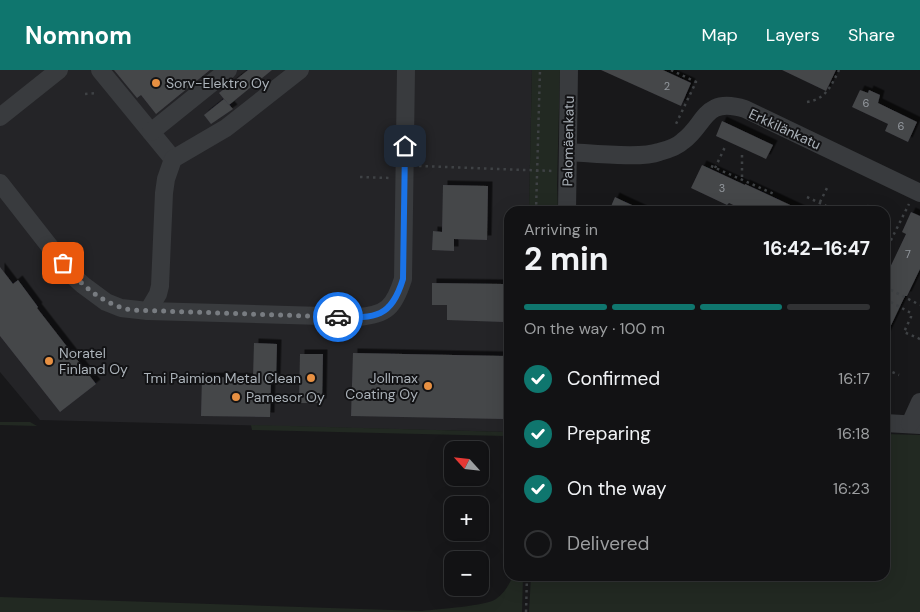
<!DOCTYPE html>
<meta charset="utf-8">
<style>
:root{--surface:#121214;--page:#1b1b1d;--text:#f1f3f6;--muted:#9c9ea0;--line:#313234;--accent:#0f766e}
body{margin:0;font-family:"DM Sans",sans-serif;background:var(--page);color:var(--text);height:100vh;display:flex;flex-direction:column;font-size:19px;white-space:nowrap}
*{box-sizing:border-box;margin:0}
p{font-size:16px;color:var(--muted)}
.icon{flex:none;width:28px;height:28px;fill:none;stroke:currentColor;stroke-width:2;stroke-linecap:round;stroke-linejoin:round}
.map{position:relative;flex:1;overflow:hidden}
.details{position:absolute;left:504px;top:136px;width:386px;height:375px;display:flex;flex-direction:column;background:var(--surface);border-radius:15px;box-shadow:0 5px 20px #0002,0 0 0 1px var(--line)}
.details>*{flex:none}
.needle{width:32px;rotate:297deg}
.controls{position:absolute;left:444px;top:371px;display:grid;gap:10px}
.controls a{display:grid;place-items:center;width:45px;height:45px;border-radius:10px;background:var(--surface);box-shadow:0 5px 20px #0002,0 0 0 1px var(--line);font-size:25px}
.pin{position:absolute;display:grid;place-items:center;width:42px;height:42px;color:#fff;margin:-21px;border-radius:10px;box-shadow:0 2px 8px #0006}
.courier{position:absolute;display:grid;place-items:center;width:50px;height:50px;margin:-25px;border:4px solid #1a73e8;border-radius:50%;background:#fff;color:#222;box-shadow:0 1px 6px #0007}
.headline em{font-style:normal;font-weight:700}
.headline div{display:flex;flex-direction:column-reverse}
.headline{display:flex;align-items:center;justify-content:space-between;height:85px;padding:0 20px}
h1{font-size:32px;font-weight:700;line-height:38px}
.bar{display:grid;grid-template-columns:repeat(4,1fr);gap:8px 5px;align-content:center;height:60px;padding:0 20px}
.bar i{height:6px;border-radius:4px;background:var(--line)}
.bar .current{background:var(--accent)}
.bar p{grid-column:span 4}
ol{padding:0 20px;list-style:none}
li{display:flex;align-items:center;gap:15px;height:55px}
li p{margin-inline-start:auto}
li .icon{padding:5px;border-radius:50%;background:var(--accent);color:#fff;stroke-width:4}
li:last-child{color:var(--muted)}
li i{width:28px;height:28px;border:2px solid var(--line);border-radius:50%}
header{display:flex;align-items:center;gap:30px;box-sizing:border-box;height:70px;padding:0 25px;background:var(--accent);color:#fff}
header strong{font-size:24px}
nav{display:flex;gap:28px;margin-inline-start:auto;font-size:18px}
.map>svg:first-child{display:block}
.built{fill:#242427}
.green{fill:#222922}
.building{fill:#45464a;filter:url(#shadow)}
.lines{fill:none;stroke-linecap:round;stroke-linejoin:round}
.path{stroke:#3f4245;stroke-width:2.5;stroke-dasharray:2.5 4;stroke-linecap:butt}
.minor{stroke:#393b3e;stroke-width:18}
.done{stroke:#787c81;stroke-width:5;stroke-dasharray:0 9}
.route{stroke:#1a73e8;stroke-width:6}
.poi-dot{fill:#e79042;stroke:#131315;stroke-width:2}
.labels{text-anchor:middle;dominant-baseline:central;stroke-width:4;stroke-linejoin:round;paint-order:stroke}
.number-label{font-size:11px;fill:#92979d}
.poi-label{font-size:14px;fill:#abb2b9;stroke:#131315;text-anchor:start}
.street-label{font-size:14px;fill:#abb2b9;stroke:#131315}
</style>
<header>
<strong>Nomnom</strong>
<nav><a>Map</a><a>Layers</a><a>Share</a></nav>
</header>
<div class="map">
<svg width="920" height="542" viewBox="0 0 920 542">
<defs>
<filter id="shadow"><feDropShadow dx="4.5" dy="-4.5" stdDeviation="0" flood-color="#0009"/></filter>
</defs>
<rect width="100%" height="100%" fill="#18181a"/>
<polygon class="built" points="0,0 532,0 529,141 509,141 509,362 40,350 0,302"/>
<g class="green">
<polygon points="532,0 560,0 557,115 558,141 529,141"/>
<polygon points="0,352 30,352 37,356 0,355"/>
<polygon points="251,355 509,362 509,368 504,366 252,360"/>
<polygon points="885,364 920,365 920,542 529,542 531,506 885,506"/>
<path d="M513,506H523L522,542H0V527L422,541C437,539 487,536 496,529C504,523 509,515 513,506Z"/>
</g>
<g class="building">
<polygon points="114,0 210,0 156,44 141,25 137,28"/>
<polygon points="248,0 272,0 229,35 219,23"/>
<polygon points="601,0 663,0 691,13 681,36"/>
<polygon points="782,0 836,0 826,21"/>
<polygon points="860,20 868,23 869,20 880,25 878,33 917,52 908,72 885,61 888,54 852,37"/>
<polygon points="224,29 233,39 211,54 204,45"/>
<polygon points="722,51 773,75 766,89 716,66"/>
<polygon points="702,95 745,115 745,114 803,141 746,141 729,133 727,135 691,118"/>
<polygon points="443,115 488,116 487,170 454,169 454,181 432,180 433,161 442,162"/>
<polygon points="615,127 621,130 645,141 609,141"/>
<polygon points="911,142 920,146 920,199 907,226 905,226 885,268 885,208 906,164 902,162"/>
<polygon points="0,197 13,214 18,210 38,237 37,238 96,314 60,342 0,266"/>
<polygon points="432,213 504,214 504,252 447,250 447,235 432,235"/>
<polygon points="254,273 277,274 276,309 271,309 270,347 201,346 202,307 253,308"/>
<polygon points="353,283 505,286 504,349 351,346"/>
<polygon points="300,284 323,284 322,333 299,333"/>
</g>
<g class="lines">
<g class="path">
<polyline points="671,0 696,12 675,56"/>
<polyline points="85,24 98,23"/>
<path d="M807,32C826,29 831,16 839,0"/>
<polyline points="742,85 742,110"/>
<polyline points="419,96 553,101"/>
<polyline points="711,96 774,124"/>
<polyline points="715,98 725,77"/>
<polyline points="360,107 391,108"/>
<polyline points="807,127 837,141"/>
<polyline points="820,132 828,116"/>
<polyline points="867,135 868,141"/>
<polyline points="536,141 540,0"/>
<polyline points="885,182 909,134"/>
<polyline points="885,217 920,235"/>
<polyline points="885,229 911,243 911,247 904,262 920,269"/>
<polyline points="885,310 890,301 899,305"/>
<polyline points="526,542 527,506"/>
</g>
<g class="minor">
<polyline points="100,0 173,89"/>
<polyline points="0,47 59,0"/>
<polyline points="151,62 228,0"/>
<path d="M568,82C589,83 641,89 659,82C667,80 677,77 683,71C706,54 704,26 745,39L920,123"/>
<path d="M0,113L72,205L83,215L106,232L121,238L148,241L357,247C387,245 394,237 403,209L406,0"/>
<polyline points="567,141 569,0"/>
<polyline points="148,241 158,224 160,216 164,123 166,109 173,89 226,58 300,0"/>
<polyline points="885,353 920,355"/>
<polyline points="910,354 920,332"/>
</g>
</g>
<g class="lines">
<path class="done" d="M63,193C81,215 102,234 131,240L338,247"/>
<path class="route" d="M338,247C376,248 391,248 403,209L405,76"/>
</g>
<g class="poi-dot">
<circle cx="156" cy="13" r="5"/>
<circle cx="49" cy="291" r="5"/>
<circle cx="311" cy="308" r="5"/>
<circle cx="428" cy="316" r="5"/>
<circle cx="236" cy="327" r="5"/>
</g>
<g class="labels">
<g class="number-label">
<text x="667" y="16">2</text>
<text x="866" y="33">6</text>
<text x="901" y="56">6</text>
<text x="722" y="118">3</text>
<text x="908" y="184">7</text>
</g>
<g class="poi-label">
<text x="166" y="13">Sorv-Elektro Oy</text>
<text x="59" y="283">Noratel<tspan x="59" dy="16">Finland Oy</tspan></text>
<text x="301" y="308" text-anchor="end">Tmi Paimion Metal Clean</text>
<text x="418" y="308" text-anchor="end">Jollmax<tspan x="418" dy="16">Coating Oy</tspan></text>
<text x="246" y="327">Pamesor Oy</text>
</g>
<g class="street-label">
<text transform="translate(785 59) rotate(25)">Erkkilänkatu</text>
<text transform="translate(568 71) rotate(-89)">Palomäenkatu</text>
</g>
</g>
</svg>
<div class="controls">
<a><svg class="needle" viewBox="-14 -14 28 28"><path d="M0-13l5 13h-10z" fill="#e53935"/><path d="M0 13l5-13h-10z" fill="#9c9ea0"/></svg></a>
<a>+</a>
<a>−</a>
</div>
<div class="pin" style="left:63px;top:193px;background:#ea580c"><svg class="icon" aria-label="bag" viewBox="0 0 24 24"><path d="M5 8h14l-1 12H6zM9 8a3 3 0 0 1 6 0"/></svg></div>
<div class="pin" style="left:405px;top:76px;background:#1f2937"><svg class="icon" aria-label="home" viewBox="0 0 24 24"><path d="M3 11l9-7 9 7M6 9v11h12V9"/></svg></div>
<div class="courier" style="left:338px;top:247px"><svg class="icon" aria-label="car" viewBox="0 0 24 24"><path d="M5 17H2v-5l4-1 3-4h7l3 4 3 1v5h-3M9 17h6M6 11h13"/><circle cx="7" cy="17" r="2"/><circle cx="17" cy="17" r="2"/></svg></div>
<section class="details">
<div class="headline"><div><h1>2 min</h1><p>Arriving in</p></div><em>16:42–16:47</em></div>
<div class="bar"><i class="current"></i><i class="current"></i><i class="current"></i><i></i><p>On the way · 100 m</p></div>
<ol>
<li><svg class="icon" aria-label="check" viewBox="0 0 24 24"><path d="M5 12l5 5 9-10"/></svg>Confirmed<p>16:17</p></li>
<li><svg class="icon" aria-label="check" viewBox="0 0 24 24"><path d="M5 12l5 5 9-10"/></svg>Preparing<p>16:18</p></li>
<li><svg class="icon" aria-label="check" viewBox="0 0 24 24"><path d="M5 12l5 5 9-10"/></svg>On the way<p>16:23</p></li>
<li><i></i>Delivered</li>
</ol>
</section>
</div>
